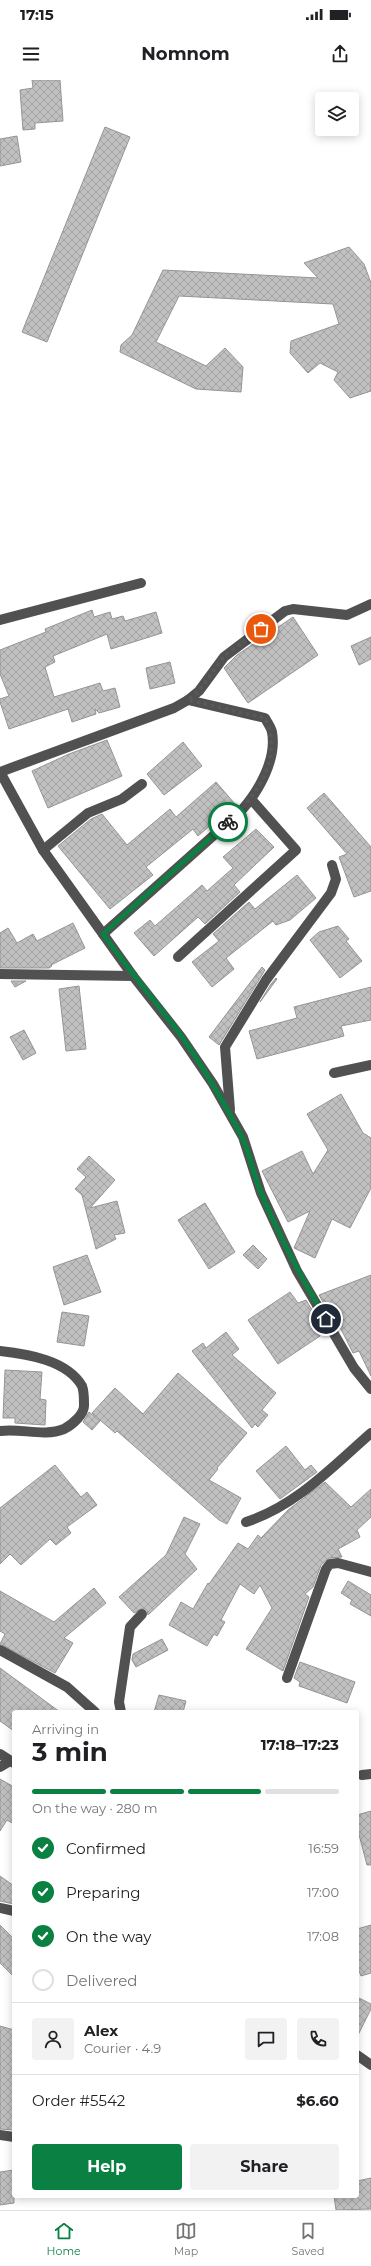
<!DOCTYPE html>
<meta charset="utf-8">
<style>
:root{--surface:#fff;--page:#f2f2f2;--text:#202124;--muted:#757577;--line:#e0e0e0;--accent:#0b8043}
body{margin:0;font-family:Montserrat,sans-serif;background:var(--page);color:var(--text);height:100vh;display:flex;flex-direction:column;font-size:15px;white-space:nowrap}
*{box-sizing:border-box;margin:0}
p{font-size:13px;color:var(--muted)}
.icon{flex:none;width:22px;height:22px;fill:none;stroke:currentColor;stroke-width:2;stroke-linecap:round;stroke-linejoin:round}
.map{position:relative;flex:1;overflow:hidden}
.sheet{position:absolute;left:12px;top:1630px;width:347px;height:488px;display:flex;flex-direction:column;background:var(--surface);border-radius:4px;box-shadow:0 2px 10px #0003}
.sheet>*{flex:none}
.buttons{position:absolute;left:315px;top:12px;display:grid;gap:8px}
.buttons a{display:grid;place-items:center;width:44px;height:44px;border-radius:4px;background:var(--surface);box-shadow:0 2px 10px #0003;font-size:20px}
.pin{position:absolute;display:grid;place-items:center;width:34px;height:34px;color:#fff;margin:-17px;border:2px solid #fff;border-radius:50%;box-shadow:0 1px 4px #0007}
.courier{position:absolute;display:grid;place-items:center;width:40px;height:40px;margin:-20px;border:3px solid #0b8043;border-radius:50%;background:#fff;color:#222;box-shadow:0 1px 5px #0007}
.summary em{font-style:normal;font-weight:700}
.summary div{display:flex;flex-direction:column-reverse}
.summary{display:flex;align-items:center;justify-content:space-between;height:68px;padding:0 20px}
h1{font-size:26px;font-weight:700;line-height:30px}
.bar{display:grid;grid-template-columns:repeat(4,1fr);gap:6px 4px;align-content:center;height:48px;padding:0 20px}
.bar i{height:5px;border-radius:3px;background:var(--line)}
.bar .selected{background:var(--accent)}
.bar p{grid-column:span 4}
.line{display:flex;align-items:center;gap:10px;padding:0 20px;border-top:1px solid var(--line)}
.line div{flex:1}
.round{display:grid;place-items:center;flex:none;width:42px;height:42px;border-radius:4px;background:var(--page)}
ol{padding:0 20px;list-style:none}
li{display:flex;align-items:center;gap:12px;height:44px}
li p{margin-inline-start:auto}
li .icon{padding:4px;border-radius:50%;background:var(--accent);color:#fff;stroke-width:4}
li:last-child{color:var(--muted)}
li i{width:22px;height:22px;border:2px solid var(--line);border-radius:50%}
.action{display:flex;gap:8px;margin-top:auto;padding:8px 20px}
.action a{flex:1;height:46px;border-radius:4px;background:var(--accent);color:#fff;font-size:16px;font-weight:700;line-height:46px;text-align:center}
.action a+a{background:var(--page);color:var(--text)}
.status{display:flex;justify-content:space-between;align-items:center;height:28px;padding:0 20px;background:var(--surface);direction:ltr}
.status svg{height:11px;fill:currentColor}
header{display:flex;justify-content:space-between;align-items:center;height:52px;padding:0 20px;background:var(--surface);font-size:18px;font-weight:700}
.dock{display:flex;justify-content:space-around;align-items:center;height:56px;border-top:1px solid var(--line);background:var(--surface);font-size:11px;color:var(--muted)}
.dock a{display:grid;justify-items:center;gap:2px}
.dock .selected{color:var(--accent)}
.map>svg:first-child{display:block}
.building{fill:url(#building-cross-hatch);stroke:#959595}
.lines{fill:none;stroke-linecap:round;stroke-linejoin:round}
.minor{stroke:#515151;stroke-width:10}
.done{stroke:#595959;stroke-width:4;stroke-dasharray:0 7.2}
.route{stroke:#0b8043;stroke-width:5}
</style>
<div class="status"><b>17:15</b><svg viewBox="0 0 49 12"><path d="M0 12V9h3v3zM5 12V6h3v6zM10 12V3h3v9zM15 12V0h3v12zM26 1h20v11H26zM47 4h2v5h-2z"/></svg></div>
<header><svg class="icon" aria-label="menu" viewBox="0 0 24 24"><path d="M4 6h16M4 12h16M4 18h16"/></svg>Nomnom<svg class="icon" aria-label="share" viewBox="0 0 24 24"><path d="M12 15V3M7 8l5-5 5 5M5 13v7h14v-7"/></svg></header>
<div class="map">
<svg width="371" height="2130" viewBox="0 0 371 2130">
<defs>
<pattern id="building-cross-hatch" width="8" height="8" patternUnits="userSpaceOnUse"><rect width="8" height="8" fill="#c0c0c0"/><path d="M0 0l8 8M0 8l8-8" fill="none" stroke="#a3a3a3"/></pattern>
</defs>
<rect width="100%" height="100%" fill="#fff"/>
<g class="building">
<polygon points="32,0 60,0 63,41 35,43 35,49 23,50 20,10 33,8"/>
<polygon points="105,47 130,57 47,262 22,252"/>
<polygon points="17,56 21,82 0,86 0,59"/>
<polygon points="349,167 364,184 371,203 371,311 350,318 334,300 338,292 320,283 308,293 290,273 291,261 339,244 333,224 179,216 156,262 206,286 225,268 243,287 241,312 196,309 120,272 121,265 132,255 163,190 318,198 304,183"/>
<polygon points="92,530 94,537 110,532 112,539 123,536 125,541 156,532 162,553 111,569 107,554 53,576 55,582 45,587 54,617 100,603 103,611 115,608 120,627 99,633 95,629 96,634 72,642 68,629 9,649 0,622 0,619 9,616 0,594 0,570 46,552 45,549"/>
<polygon points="293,537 318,575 248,623 224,588 237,575"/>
<polygon points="371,557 371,579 359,585 351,566"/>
<polygon points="170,582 175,603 150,609 146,588"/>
<polygon points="107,660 122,696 48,728 32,691 69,674"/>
<polygon points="183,662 202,686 164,715 147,694"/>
<polygon points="216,702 235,724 198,756 193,749 146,787 153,795 110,829 58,766 91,739 102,734 127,765 170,729 176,737"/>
<polygon points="324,713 371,767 371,811 354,817 339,777 347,774 307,728"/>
<polygon points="256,749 274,767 234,805 240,812 205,844 198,837 154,876 134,853 150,840 155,846 202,805 207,811 233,788 223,777"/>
<polygon points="297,795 316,818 290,840 276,845 273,841 226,878 234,889 212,907 192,882 219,861 213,854 249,822 255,829"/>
<polygon points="73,843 85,868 51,885 52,886 49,888 0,888 0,853 8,848 17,863 33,854 37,861"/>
<polygon points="338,846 349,859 346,861 362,881 340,898 310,860 319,852"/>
<polygon points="262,887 265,890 219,965 209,957"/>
<polygon points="276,898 277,899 260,922 271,904"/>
<polygon points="11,901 26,901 15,907"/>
<polygon points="79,906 86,969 66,971 59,909"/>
<polygon points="371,907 371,940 341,946 344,956 257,979 249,951 297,938 294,927"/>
<polygon points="24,950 36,973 23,980 10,957"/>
<polygon points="341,1014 363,1053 371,1058 371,1108 350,1148 332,1139 315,1178 294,1168 310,1131 288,1142 262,1091 302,1071 313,1094 328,1070 307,1034"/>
<polygon points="89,1076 115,1100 90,1128 117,1121 125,1153 114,1155 116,1159 96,1169 82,1115 75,1109 86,1097 77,1089"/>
<polygon points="205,1123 235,1172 209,1189 178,1140"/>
<polygon points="253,1165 267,1179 258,1189 243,1175"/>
<polygon points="87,1175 101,1212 64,1225 53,1187"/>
<polygon points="371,1195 371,1296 359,1271 353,1273 333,1233 330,1234 319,1215"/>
<polygon points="290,1212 298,1223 306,1220 317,1238 309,1240 320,1256 278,1284 248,1240"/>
<polygon points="62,1232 89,1236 84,1266 57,1262"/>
<polygon points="226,1252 239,1269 232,1275 276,1313 262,1330 268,1335 258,1347 255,1344 252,1348 192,1271 203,1263 206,1268"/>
<polygon points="5,1290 42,1292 40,1319 46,1320 45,1345 15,1343 15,1338 3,1338"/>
<polygon points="178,1293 247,1353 217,1388 218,1389 209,1400 241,1418 227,1444 219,1440 117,1351 115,1353 92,1333 115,1308 143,1334"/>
<polygon points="89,1332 100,1341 92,1350 83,1342"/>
<polygon points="286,1366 305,1390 311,1385 317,1392 280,1419 256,1391"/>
<polygon points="55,1385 81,1417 87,1412 97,1425 67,1447 71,1453 56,1465 50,1459 21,1485 10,1474 0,1484 0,1428"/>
<polygon points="325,1402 351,1427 371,1409 371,1437 357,1450 360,1457 338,1469 342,1477 329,1478 321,1485 313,1507 305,1514 309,1517 283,1591 246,1569 272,1528 260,1505 254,1514 240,1504 221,1540 225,1542 217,1556 214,1554 207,1566 169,1545 181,1522 193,1529 208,1503 209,1504 238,1463 248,1469 258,1455 261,1458 288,1430"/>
<polygon points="184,1437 200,1444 185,1474 197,1489 148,1535 147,1530 143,1528 134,1533 119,1517 166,1475"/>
<polygon points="348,1501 371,1515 371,1536 350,1524 352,1520 341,1513"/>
<polygon points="94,1508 106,1523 64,1558 73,1563 55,1593 0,1564 5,1554 0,1551 0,1511 54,1542"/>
<polygon points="162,1559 168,1570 136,1587 132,1580 133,1574"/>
<polygon points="300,1582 355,1602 347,1623 299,1606 300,1602 294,1598"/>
<polygon points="0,1588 60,1632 14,1632 14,1651 0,1641"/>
<polygon points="159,1615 186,1621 183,1632 154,1632"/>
<polygon points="0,1699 14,1707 14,1744 7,1740 0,1751"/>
<polygon points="371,1731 371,1785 367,1785 357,1747 357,1735"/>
<polygon points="0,1796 14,1806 14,1824 0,1821"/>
<polygon points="0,1845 14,1859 14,1897 0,1883"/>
<polygon points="371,1845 371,1893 361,1896 357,1886 357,1849"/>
<polygon points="357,1917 371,1924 371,1929 357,1957"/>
<polygon points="0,1946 14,1950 14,2050 0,2049"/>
<polygon points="14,2090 14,2123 0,2125 0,2092"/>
<polygon points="371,2098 371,2129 336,2130 334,2116 357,2116 357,2101"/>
</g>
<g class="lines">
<g class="minor">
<polyline points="0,540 141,503"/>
<polyline points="0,692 43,770 133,896 181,957 213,1004 243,1057 261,1113 297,1191 354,1288 371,1309"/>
<polyline points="0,692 174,628 188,620 199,611 224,577 285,531 293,529 347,535 371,524"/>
<polyline points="43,770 88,733 122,719 142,704"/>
<path d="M103,854L241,731C259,711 277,679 272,652C271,647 267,642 265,638L188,620"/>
<polyline points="178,877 296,770 251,719"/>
<polyline points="0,894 133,896"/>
<polyline points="334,993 371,985"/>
<polyline points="230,1030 225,967 266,900 331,813 336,799 332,785"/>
<path d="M0,1271C27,1274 67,1280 82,1306C84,1311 84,1319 84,1324C85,1334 72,1345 64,1349C44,1357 21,1348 0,1351"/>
<path d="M246,1442C296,1426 332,1387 371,1353"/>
<polyline points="0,1570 67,1607 95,1632"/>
<polyline points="287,1598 326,1489 330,1484 338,1483 371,1492"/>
<polyline points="121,1632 119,1622 130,1547 142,1534"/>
<polyline points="0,1674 14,1683"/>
<polyline points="0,1687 10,1681"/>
<polyline points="362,1695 371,1694"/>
<polyline points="0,1828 14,1831"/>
<polyline points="357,1975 371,1985"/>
<polyline points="0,2055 14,2057"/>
</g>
</g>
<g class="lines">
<path class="done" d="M228,742C257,716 284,677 265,638L188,620L199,611L224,576L261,549"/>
<path class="route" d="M228,742L103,854C128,889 156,922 182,957C204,988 223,1021 241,1055C251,1074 253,1096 262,1115C280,1158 302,1199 326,1239"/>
</g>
</svg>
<div class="buttons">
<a><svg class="icon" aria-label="layers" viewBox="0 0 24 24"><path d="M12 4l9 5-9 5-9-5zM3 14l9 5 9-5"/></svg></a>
</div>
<div class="pin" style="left:261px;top:549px;background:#ea580c"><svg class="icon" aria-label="bag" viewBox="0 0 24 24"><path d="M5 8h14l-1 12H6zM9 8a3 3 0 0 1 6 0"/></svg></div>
<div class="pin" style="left:326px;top:1239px;background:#1f2937"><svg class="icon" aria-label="home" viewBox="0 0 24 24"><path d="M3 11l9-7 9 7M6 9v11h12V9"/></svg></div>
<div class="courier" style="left:228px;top:742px"><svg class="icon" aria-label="bike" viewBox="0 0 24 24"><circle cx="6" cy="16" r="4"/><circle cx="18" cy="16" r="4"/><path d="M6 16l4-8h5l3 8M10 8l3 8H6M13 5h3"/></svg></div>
<section class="sheet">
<div class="summary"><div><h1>3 min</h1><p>Arriving in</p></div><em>17:18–17:23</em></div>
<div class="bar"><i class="selected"></i><i class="selected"></i><i class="selected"></i><i></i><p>On the way · 280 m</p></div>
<ol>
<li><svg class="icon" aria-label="check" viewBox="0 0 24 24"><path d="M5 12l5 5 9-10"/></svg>Confirmed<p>16:59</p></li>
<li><svg class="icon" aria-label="check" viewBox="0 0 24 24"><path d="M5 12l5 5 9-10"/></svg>Preparing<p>17:00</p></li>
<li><svg class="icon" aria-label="check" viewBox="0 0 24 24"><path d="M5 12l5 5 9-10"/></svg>On the way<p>17:08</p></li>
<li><i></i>Delivered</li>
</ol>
<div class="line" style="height:72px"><a class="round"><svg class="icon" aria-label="person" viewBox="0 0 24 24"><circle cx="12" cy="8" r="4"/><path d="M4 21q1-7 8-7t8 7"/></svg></a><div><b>Alex</b><p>Courier · 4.9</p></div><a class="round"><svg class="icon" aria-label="chat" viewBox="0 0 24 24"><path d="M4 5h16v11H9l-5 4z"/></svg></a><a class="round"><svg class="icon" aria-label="phone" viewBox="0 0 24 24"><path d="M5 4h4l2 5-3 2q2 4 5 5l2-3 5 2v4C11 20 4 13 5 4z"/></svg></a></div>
<div class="line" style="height:52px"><div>Order #5542</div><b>$6.60</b></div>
<div class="action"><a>Help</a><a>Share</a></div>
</section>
</div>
<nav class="dock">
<a class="selected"><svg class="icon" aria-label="home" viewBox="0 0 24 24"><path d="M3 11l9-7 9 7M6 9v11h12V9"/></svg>Home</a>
<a><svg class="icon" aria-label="map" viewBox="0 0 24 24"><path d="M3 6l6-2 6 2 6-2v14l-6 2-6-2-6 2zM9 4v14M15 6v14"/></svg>Map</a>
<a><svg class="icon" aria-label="saved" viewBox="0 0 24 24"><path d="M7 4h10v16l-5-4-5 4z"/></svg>Saved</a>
</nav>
